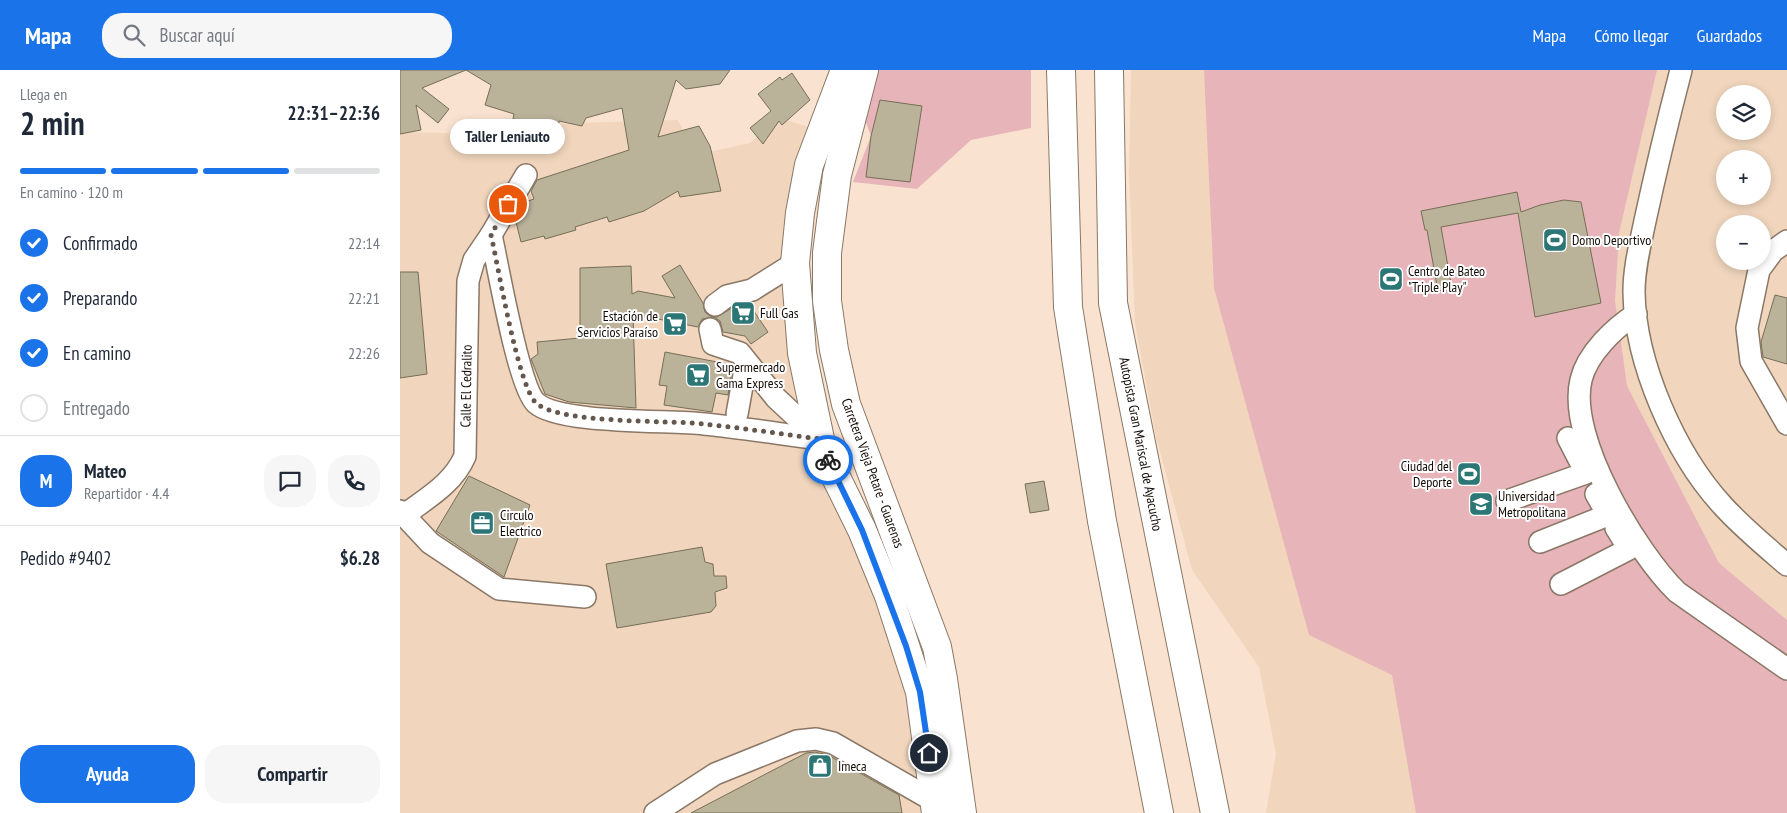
<!DOCTYPE html>
<html lang="es">
<meta charset="utf-8">
<style>
:root{--surface:#fff;--page:#f6f6f7;--text:#1f2937;--muted:#747a83;--line:#e0e1e3;--accent:#1a73e8}
body{margin:0;font-family:"PT Sans Narrow",sans-serif;background:var(--page);color:var(--text);height:100vh;display:flex;flex-direction:column;font-size:19px;white-space:nowrap}
*{box-sizing:border-box;margin:0}
p{font-size:16px;color:var(--muted)}
.icon{flex:none;width:28px;height:28px;fill:none;stroke:currentColor;stroke-width:2;stroke-linecap:round;stroke-linejoin:round}
.map{position:relative;flex:1;overflow:hidden}
.sheet{display:flex;flex-direction:column;background:var(--surface);width:400px}
.sheet>*{flex:none}
.fabs{position:absolute;left:1316px;top:15px;display:grid;gap:10px}
.fabs a{display:grid;place-items:center;width:55px;height:55px;border-radius:50%;background:var(--surface);box-shadow:0 2px 8px #0003;font-size:25px}
.pin{position:absolute;display:grid;place-items:center;width:42px;height:42px;color:#fff;margin:-21px;border:2px solid #fff;border-radius:50%;box-shadow:0 1px 5px #0007}
.courier{position:absolute;display:grid;place-items:center;width:50px;height:50px;margin:-25px;border:4px solid #1a73e8;border-radius:50%;background:#fff;color:#222;box-shadow:0 1px 6px #0007}
.bubble{position:absolute;height:35px;border-radius:18px;background:var(--surface);box-shadow:0 2px 8px #0003;font-size:16px;font-weight:700;line-height:35px;text-align:center}
.overview em{font-style:normal;font-weight:700}
.overview div{display:flex;flex-direction:column-reverse}
.overview{display:flex;align-items:center;justify-content:space-between;height:85px;padding:0 20px}
h1{font-size:32px;font-weight:700;line-height:38px}
.bar{display:grid;grid-template-columns:repeat(4,1fr);gap:8px 5px;align-content:center;height:60px;padding:0 20px}
.bar i{height:6px;border-radius:4px;background:var(--line)}
.bar .active{background:var(--accent)}
.bar p{grid-column:span 4}
.line{display:flex;align-items:center;gap:12px;padding:0 20px;border-top:1px solid var(--line)}
.line div{flex:1}
.round{display:grid;place-items:center;flex:none;width:52px;height:52px;border-radius:20px;background:var(--page)}
ol{padding:0 20px;list-style:none}
li{display:flex;align-items:center;gap:15px;height:55px}
li p{margin-inline-start:auto}
li .icon{padding:5px;border-radius:50%;background:var(--accent);color:#fff;stroke-width:4}
li:last-child{color:var(--muted)}
li i{width:28px;height:28px;border:2px solid var(--line);border-radius:50%}
.button{display:flex;gap:10px;margin-top:auto;padding:10px 20px}
.button a{flex:1;height:58px;border-radius:20px;background:var(--accent);color:#fff;font-size:20px;font-weight:700;line-height:58px;text-align:center}
.button a+a{background:var(--page);color:var(--text)}
header{display:flex;align-items:center;gap:30px;box-sizing:border-box;height:70px;padding:0 25px;background:var(--accent);color:#fff}
header strong{font-size:24px}
nav{display:flex;gap:28px;margin-inline-start:auto;font-size:18px}
.search{width:350px;height:45px;background:var(--page);display:flex;align-items:center;gap:12px;box-sizing:border-box;padding:0 18px;border-radius:20px;color:var(--muted);font-size:19px}
main{display:flex;flex:1;min-height:0}
.map>svg:first-child{display:block}
.built{fill:#f1d6bd;fill-rule:evenodd}
.green{fill:#e7b4b9}
.building{fill:#bbb29a;stroke:#766e57}
.lines{fill:none;stroke-linecap:round;stroke-linejoin:round}
.minor-casing{stroke:#8a7766;stroke-width:24}
.major-casing{stroke:#8a7766;stroke-width:30}
.highway-casing{stroke:#8a7766;stroke-width:30}
.minor{stroke:#fff;stroke-width:21}
.major{stroke:#fff;stroke-width:28}
.highway{stroke:#fff;stroke-width:28}
.done{stroke:#64574d;stroke-width:5;stroke-dasharray:0 9}
.route{stroke:#1a73e8;stroke-width:6}
.labels{text-anchor:middle;dominant-baseline:central;stroke-width:4;stroke-linejoin:round;paint-order:stroke}
.poi-label{font-size:14px;fill:#130c06;stroke:#fff;text-anchor:start}
.street-label{font-size:14px;fill:#130c06;stroke:#fff}
</style>
<header>
<strong>Mapa</strong>
<div class="search"><svg class="icon" aria-label="search" viewBox="0 0 24 24"><circle cx="10" cy="10" r="6"/><path d="M15 15l6 6"/></svg>Buscar aquí</div>
<nav><a>Mapa</a><a>Cómo llegar</a><a>Guardados</a></nav>
</header>
<main>
<section class="sheet">
<div class="overview"><div><h1>2 min</h1><p>Llega en</p></div><em>22:31–22:36</em></div>
<div class="bar"><i class="active"></i><i class="active"></i><i class="active"></i><i></i><p>En camino · 120 m</p></div>
<ol>
<li><svg class="icon" aria-label="check" viewBox="0 0 24 24"><path d="M5 12l5 5 9-10"/></svg>Confirmado<p>22:14</p></li>
<li><svg class="icon" aria-label="check" viewBox="0 0 24 24"><path d="M5 12l5 5 9-10"/></svg>Preparando<p>22:21</p></li>
<li><svg class="icon" aria-label="check" viewBox="0 0 24 24"><path d="M5 12l5 5 9-10"/></svg>En camino<p>22:26</p></li>
<li><i></i>Entregado</li>
</ol>
<div class="line" style="height:90px"><b class="round" style="background:var(--accent);color:#fff">M</b><div><b>Mateo</b><p>Repartidor · 4.4</p></div><a class="round"><svg class="icon" aria-label="chat" viewBox="0 0 24 24"><path d="M4 5h16v11H9l-5 4z"/></svg></a><a class="round"><svg class="icon" aria-label="phone" viewBox="0 0 24 24"><path d="M5 4h4l2 5-3 2q2 4 5 5l2-3 5 2v4C11 20 4 13 5 4z"/></svg></a></div>
<div class="line" style="height:65px"><div>Pedido #9402</div><b>$6.28</b></div>
<div class="button"><a>Ayuda</a><a>Compartir</a></div>
</section>
<div class="map">
<svg width="1387" height="743" viewBox="0 0 1387 743">
<rect width="100%" height="100%" fill="#f9e3d0"/>
<g class="built">
<path d="M731,0H1387V743H866L876,684L859,597L792,500L756,367L735,254L729,103ZM1325,24H1362V61H1325ZM1325,89H1362V126H1325ZM1325,154H1362V191H1325Z"/>
<polygon points="377,47 412,58 389,201 393,315 404,372 426,413 470,513 489,563 503,613 526,743 0,743 0,62 47,63 172,53 278,50 295,85 350,73"/>
</g>
<g class="green">
<polygon points="476,0 631,0 631,58 571,70 517,119 453,112 471,66 465,50"/>
<polygon points="804,0 1257,0 1219,163 1215,231 1227,316 1319,493 1387,550 1387,743 1016,743 992,605 909,565 814,218"/>
</g>
<g class="building">
<polygon points="0,0 66,0 22,18 49,39 38,53 16,35 21,60 0,64"/>
<polygon points="66,0 330,0 320,14 286,19 276,10 258,67 299,56 310,76 321,121 280,127 278,121 244,141 209,152 207,147 175,157 176,160 145,169 144,166 121,172 115,148 125,132 134,129 131,121 137,110 229,80 222,38 186,48 182,56 159,51 159,53 113,49 114,44 85,35 91,15"/>
<polygon points="392,3 410,30 382,55 379,51 363,74 350,58 371,41 358,24 380,7 382,10"/>
<polygon points="480,30 522,36 510,112 466,107 471,66"/>
<polygon points="1117,122 1121,142 1140,135 1164,130 1181,132 1201,233 1135,247 1118,143 1041,157 1052,219 1038,221 1027,160 1025,160 1021,141"/>
<polygon points="280,195 303,233 305,242 310,246 317,247 332,238 349,234 368,262 351,274 345,266 323,262 320,251 314,247 302,249 298,257 233,244 236,338 169,332 145,324 131,289 138,284 137,272 180,268 180,198 231,196 232,224 238,221 275,228 262,206"/>
<polygon points="0,202 18,202 27,304 0,308"/>
<polygon points="1375,225 1387,228 1387,294 1363,287 1361,272"/>
<polygon points="265,282 333,295 328,325 316,323 312,342 264,335 267,316 259,315"/>
<polygon points="69,406 130,435 104,507 36,461"/>
<polygon points="644,411 649,440 630,443 625,414"/>
<polygon points="302,477 305,492 313,494 314,506 326,506 327,518 315,522 316,536 311,542 217,558 206,494"/>
<polygon points="415,682 428,685 499,725 502,743 291,743 406,683"/>
</g>
<g class="lines">
<defs>
<g id="minor">
<path d="M1281,0C1268,50 1256,100 1245,151C1240,175 1234,198 1234,222C1235,293 1275,384 1323,436C1342,457 1365,476 1387,495"/>
<polyline points="91,165 126,105"/>
<polyline points="1387,171 1373,181 1359,200 1347,258 1351,291 1387,354"/>
<polyline points="315,235 327,226 352,220 395,193"/>
<path d="M1236,244C1214,258 1187,284 1181,310C1167,368 1237,483 1277,522L1387,599"/>
<polyline points="310,259 313,274 340,283 376,328 420,369"/>
<polyline points="337,344 346,294"/>
<polyline points="1107,431 1186,403 1168,368"/>
<polyline points="0,441 30,473 99,519 185,527"/>
<path d="M3,446C27,428 53,414 65,386L68,211L74,190L91,165C98,195 118,316 136,333C159,354 268,350 304,354C343,358 381,364 420,369"/>
<polyline points="1140,472 1208,445 1196,424"/>
<polyline points="1161,514 1229,479 1216,458"/>
<polyline points="255,743 315,704 397,671 416,669 433,673 534,731"/>
</g>
<g id="major">
<polyline points="445,0 409,95 400,143 395,193 402,283 420,369 429,393 462,460 489,526 520,622 536,743"/>
<polyline points="464,0 437,105 427,183 427,231 434,280 446,334 537,577 543,609 562,743"/>
</g>
<g id="highway">
<polyline points="661,0 668,237 702,451 759,743"/>
<polyline points="709,0 713,233 815,743"/>
</g>
</defs>
<use href="#minor" class="minor-casing"/>
<use href="#major" class="major-casing"/>
<use href="#highway" class="highway-casing"/>
<use href="#minor" class="minor"/>
<use href="#major" class="major"/>
<use href="#highway" class="highway"/>
</g>
<g class="lines">
<path class="done" d="M108,134L91,165C98,195 118,316 136,333C159,354 268,350 304,354C343,358 381,364 420,369L428,390"/>
<polyline class="route" points="428,390 462,460 506,576 520,622 529,683"/>
</g>
<defs>
<symbol id="stadium-square" viewBox="-11 -11 22 22"><rect x="-9" y="-9" width="18" height="18" rx="4" fill="#2c7676" stroke="#fff"/><path d="M0-5a6.5 5 0 1 0 0 10a6.5 5 0 1 0 0-10ZM-3.5-1.8h7v3.6h-7Z" fill="#fff"/></symbol>
<symbol id="supermarket-square" viewBox="-11 -11 22 22"><rect x="-9" y="-9" width="18" height="18" rx="4" fill="#2c7676" stroke="#fff"/><path d="M-6-5.5h2.5l.6 2H6L4.5 2H-2.5L-4.4-4H-6ZM-1.5 3.2a1.3 1.3 0 1 0 .1 0ZM3 3.2a1.3 1.3 0 1 0 .1 0Z" fill="#fff"/></symbol>
<symbol id="university-square" viewBox="-11 -11 22 22"><rect x="-9" y="-9" width="18" height="18" rx="4" fill="#2c7676" stroke="#fff"/><path d="M0-5L7-2L0 1L-7-2ZM-4 1L0 2.5L4 1V4Q0 6-4 4Z" fill="#fff"/></symbol>
<symbol id="office-square" viewBox="-11 -11 22 22"><rect x="-9" y="-9" width="18" height="18" rx="4" fill="#2c7676" stroke="#fff"/><path d="M-6-3h4V-5.5h4V-3h4V5H-6ZM-1-4.5V-3h2v-1.5ZM-6 0V1H6V0Z" fill="#fff"/></symbol>
<symbol id="shop-square" viewBox="-11 -11 22 22"><rect x="-9" y="-9" width="18" height="18" rx="4" fill="#2c7676" stroke="#fff"/><path d="M-5-2.5h2.3a2.7 3.5 0 0 1 5.4 0H5L5.5 6h-11ZM-1.5-2.5h3a1.5 2.3 0 0 0-3 0Z" fill="#fff"/></symbol>
</defs>
<g fill-rule="evenodd">
<use href="#stadium-square" x="1141" y="156" width="28" height="28"/>
<use href="#stadium-square" x="977" y="195" width="28" height="28"/>
<use href="#supermarket-square" x="329" y="229" width="28" height="28"/>
<use href="#supermarket-square" x="261" y="240" width="28" height="28"/>
<use href="#supermarket-square" x="284" y="291" width="28" height="28"/>
<use href="#stadium-square" x="1055" y="390" width="28" height="28"/>
<use href="#university-square" x="1067" y="420" width="28" height="28"/>
<use href="#office-square" x="68" y="439" width="28" height="28"/>
<use href="#shop-square" x="406" y="682" width="28" height="28"/>
</g>
<g class="labels">
<g class="poi-label">
<text x="1172" y="170">Domo Deportivo</text>
<text x="1008" y="201">Centro de Bateo<tspan x="1008" dy="16">"Triple Play"</tspan></text>
<text x="360" y="243">Full Gas</text>
<text x="258" y="246" text-anchor="end">Estación de<tspan x="258" dy="16">Servicios Paraíso</tspan></text>
<text x="316" y="297">Supermercado<tspan x="316" dy="16">Gama Express</tspan></text>
<text x="1052" y="396" text-anchor="end">Ciudad del<tspan x="1052" dy="16">Deporte</tspan></text>
<text x="1098" y="426">Universidad<tspan x="1098" dy="16">Metropolitana</tspan></text>
<text x="100" y="445">Circulo<tspan x="100" dy="16">Electrico</tspan></text>
<text x="438" y="696">Imeca</text>
</g>
<g class="street-label">
<text transform="translate(66 316) rotate(-89)">Calle El Cedralito</text>
<text transform="translate(741 374) rotate(79)">Autopista Gran Mariscal de Ayacucho</text>
<text transform="translate(473 403) rotate(70)">Carretera Vieja Petare - Guarenas</text>
</g>
</g>
</svg>
<div class="fabs">
<a><svg class="icon" aria-label="layers" viewBox="0 0 24 24"><path d="M12 4l9 5-9 5-9-5zM3 14l9 5 9-5"/></svg></a>
<a>+</a>
<a>−</a>
</div>
<div class="pin" style="left:108px;top:134px;background:#ea580c"><svg class="icon" aria-label="bag" viewBox="0 0 24 24"><path d="M5 8h14l-1 12H6zM9 8a3 3 0 0 1 6 0"/></svg></div>
<div class="pin" style="left:529px;top:683px;background:#1f2937"><svg class="icon" aria-label="home" viewBox="0 0 24 24"><path d="M3 11l9-7 9 7M6 9v11h12V9"/></svg></div>
<div class="courier" style="left:428px;top:390px"><svg class="icon" aria-label="bike" viewBox="0 0 24 24"><circle cx="6" cy="16" r="4"/><circle cx="18" cy="16" r="4"/><path d="M6 16l4-8h5l3 8M10 8l3 8H6M13 5h3"/></svg></div>
<div class="bubble" style="left:50px;top:49px;width:115px">Taller Leniauto</div>
</div>
</main>
